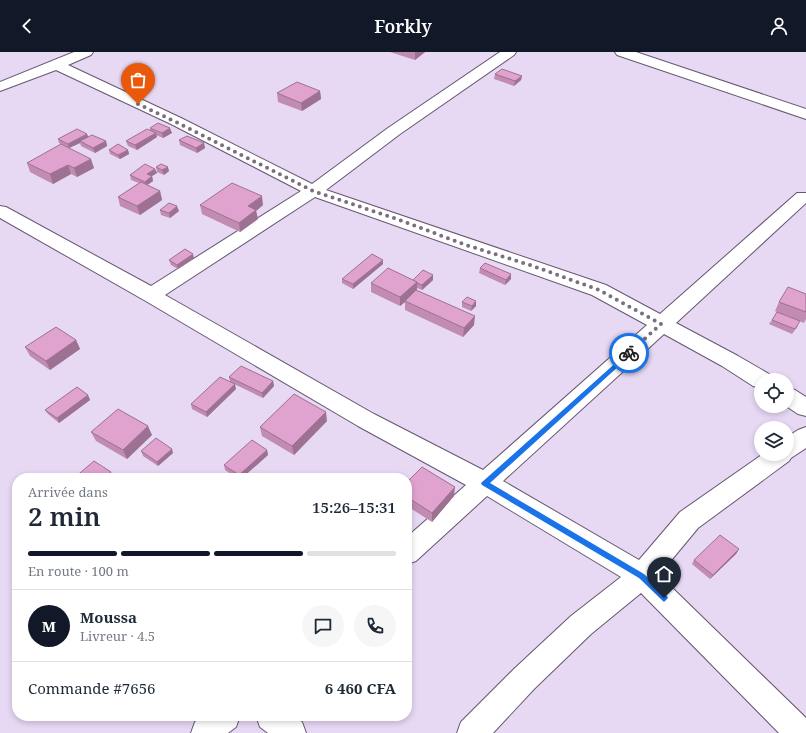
<!DOCTYPE html>
<html lang="fr">
<meta charset="utf-8">
<style>
:root{--surface:#fff;--page:#f6f6f7;--text:#1f2937;--muted:#747a83;--line:#e0e1e3;--accent:#111827}
body{margin:0;font-family:"Noto Serif",serif;background:var(--page);color:var(--text);height:100vh;display:flex;flex-direction:column;font-size:15px;white-space:nowrap}
*{box-sizing:border-box;margin:0}
p{font-size:13px;color:var(--muted)}
.icon{flex:none;width:22px;height:22px;fill:none;stroke:currentColor;stroke-width:2;stroke-linecap:round;stroke-linejoin:round}
.map{position:relative;flex:1;overflow:hidden}
.side{position:absolute;left:12px;top:421px;width:400px;height:248px;display:flex;flex-direction:column;background:var(--surface);border-radius:16px;box-shadow:0 2px 6px #0003}
.side>*{flex:none}
.fabs{position:absolute;left:754px;top:321px;display:grid;gap:8px}
.fabs a{display:grid;place-items:center;width:40px;height:40px;border-radius:50%;background:var(--surface);box-shadow:0 2px 6px #0003;font-size:20px}
.pin{position:absolute;display:grid;place-items:center;width:34px;height:34px;color:#fff;margin:-41px -17px;border-radius:50% 50% 50% 0;rotate:-45deg;box-shadow:0 0 4px #0007}
.pin .icon{rotate:45deg}
.courier{position:absolute;display:grid;place-items:center;width:40px;height:40px;margin:-20px;border:3px solid #1a73e8;border-radius:50%;background:#fff;color:#222;box-shadow:0 1px 5px #0007}
.overview em{font-style:normal;font-weight:600}
.overview div{display:flex;flex-direction:column-reverse}
.overview{display:flex;align-items:center;justify-content:space-between;height:68px;padding:0 16px}
h1{font-size:26px;font-weight:600;line-height:30px}
.bar{display:grid;grid-template-columns:repeat(4,1fr);gap:6px 4px;align-content:center;height:48px;padding:0 16px}
.bar i{height:5px;border-radius:3px;background:var(--line)}
.bar .current{background:var(--accent)}
.bar p{grid-column:span 4}
.line{display:flex;align-items:center;gap:10px;padding:0 16px;border-top:1px solid var(--line)}
.line div{flex:1}
.round{display:grid;place-items:center;flex:none;width:42px;height:42px;border-radius:21px;background:var(--page)}
header{display:flex;justify-content:space-between;align-items:center;height:52px;padding:0 16px;background:var(--accent);color:#fff;font-size:18px;font-weight:600}
.map>svg:first-child{display:block}
.lines{fill:none;stroke-linecap:round;stroke-linejoin:round}
.street-casing{stroke:#64576f;stroke-width:2}
.street{fill:#fff;fill-rule:evenodd}
.wall{fill:#c18bb2}
.shaded-wall{fill:#9d7191}
.building{fill:#e0a2cf;stroke:#9d7191}
.route{fill:#1a73e8}
.done{stroke:#786f80;stroke-width:4;stroke-dasharray:0 7.2}
</style>
<header><svg class="icon" aria-label="back" viewBox="0 0 24 24"><path d="M15 5l-7 7 7 7"/></svg>Forkly<svg class="icon" aria-label="person" viewBox="0 0 24 24"><circle cx="12" cy="8" r="4"/><path d="M4 21q1-7 8-7t8 7"/></svg></header>
<div class="map">
<svg width="806" height="681" viewBox="0 0 806 681">
<rect width="100%" height="100%" fill="#e7d8f4"/>
<g class="lines">
<defs>
<g id="street">
<path d="M74,0H93L91,3L68,13L181,66L312,132L388,76L500,0H516L514,3L400,82L326,138L606,233L660,262L797,141H806V151L676,271L738,304L769,322L772,328H761V336L753,334L722,314L664,282L503,429L639,508L680,460L763,402H787V385L798,378L806,375V396L791,406L789,409L698,476L659,523L806,666V681H779L641,541L591,582L534,637L493,681H457L461,670L514,617L571,564L621,525L487,444L416,509L407,512V485L466,433L358,374L144,248L0,166V154L6,155L151,234L301,139L171,72L56,18L0,39V30ZM315,145L592,243L647,273L483,418L374,362L165,243Z"/>
<polygon points="615,0 636,0 806,57 806,67 617,3"/>
<polygon points="787,336 795,338 806,345 806,364 798,362 786,354 787,354"/>
<polygon points="202,664 240,664 236,675 228,681 191,681 195,670"/>
<polygon points="256,664 294,664 302,670 306,681 268,681 260,675"/>
</g>
</defs>
<use href="#street" class="street-casing"/>
<use href="#street" class="street"/>
</g>
<g class="wall">
<polygon points="390,0 425,0 415,8"/>
<polygon points="495,22 522,24 521,28 514,34 494,27"/>
<polygon points="320,39 321,47 302,59 278,50 277,41"/>
<polygon points="150,76 172,81 163,86 156,83 157,85 137,98 128,94 126,89 150,79"/>
<polygon points="88,85 106,89 107,94 95,101 81,94 80,91 69,96 94,116 77,125 71,122 53,132 30,120 27,111 66,95 59,91 58,87"/>
<polygon points="179,88 204,91 205,96 197,101 180,93"/>
<polygon points="109,98 128,98 129,102 120,107 110,102"/>
<polygon points="156,115 169,119 164,123 157,120"/>
<polygon points="155,117 157,121 152,124 153,129 147,133 160,139 162,148 140,163 120,154 118,145 139,131 131,128 130,123"/>
<polygon points="200,153 263,153 256,159 258,167 240,180 202,162"/>
<polygon points="160,158 179,159 170,166 161,163"/>
<polygon points="194,206 178,217 171,213 169,208"/>
<polygon points="383,208 383,212 353,237 342,231 342,227"/>
<polygon points="480,216 511,222 511,227 505,233 479,221"/>
<polygon points="433,223 433,228 422,238 417,236 417,238 474,273 463,285 405,258 405,250 400,254 371,240 371,231 413,228"/>
<polygon points="806,242 806,267 804,271 783,262 798,274 792,282 769,272 772,268 777,260 775,259 779,250"/>
<polygon points="476,249 476,254 471,259 462,255 462,250"/>
<polygon points="76,288 80,297 50,318 30,304 25,295"/>
<polygon points="229,325 273,329 274,334 263,346 230,330"/>
<polygon points="236,337 207,365 192,357 191,352"/>
<polygon points="88,343 90,348 59,371 48,362 45,358"/>
<polygon points="327,369 294,403 262,384 260,375"/>
<polygon points="91,380 152,383 127,407 96,389"/>
<polygon points="267,398 268,403 242,426 237,426 225,418 224,413"/>
<polygon points="141,399 173,401 158,414 143,404"/>
<polygon points="407,430 454,444 432,470 407,454"/>
<polygon points="739,497 736,502 710,527 692,512 694,508"/>
</g>
<g class="shaded-wall">
<polygon points="415,0 425,0 415,8"/>
<polygon points="522,24 521,28 514,34 515,29"/>
<polygon points="320,39 321,47 302,59 301,51"/>
<polygon points="170,76 172,81 163,86 162,81"/>
<polygon points="156,81 157,85 137,98 135,93"/>
<polygon points="87,82 89,86 80,89 80,91 69,96 68,92"/>
<polygon points="106,89 107,94 95,101 93,96"/>
<polygon points="204,91 205,96 197,101 196,96"/>
<polygon points="128,98 129,102 120,107 118,103"/>
<polygon points="91,107 94,116 77,125 74,116"/>
<polygon points="68,113 71,122 53,132 50,122"/>
<polygon points="168,115 169,119 164,123 162,118"/>
<polygon points="155,117 157,121 152,124 153,129 146,134 145,130 147,122"/>
<polygon points="160,139 162,148 140,163 137,154"/>
<polygon points="262,144 263,153 256,159 258,167 240,180 239,171 248,154"/>
<polygon points="177,154 179,159 170,166 169,161"/>
<polygon points="193,202 194,206 178,217 177,213"/>
<polygon points="383,208 383,212 353,237 353,232"/>
<polygon points="511,222 511,227 505,233 506,228"/>
<polygon points="433,223 433,228 422,238 422,233"/>
<polygon points="417,230 417,239 405,249 405,250 400,254 400,245"/>
<polygon points="476,249 476,254 471,259 472,254"/>
<polygon points="475,264 474,273 463,285 464,276"/>
<polygon points="76,288 80,297 50,318 46,309"/>
<polygon points="273,329 274,334 263,346 262,341"/>
<polygon points="235,332 236,337 207,365 206,360"/>
<polygon points="88,343 90,348 59,371 57,366"/>
<polygon points="326,360 327,369 294,403 292,394"/>
<polygon points="148,374 152,383 127,407 123,398"/>
<polygon points="172,397 173,401 158,414 157,410"/>
<polygon points="267,398 268,403 242,426 240,426 239,423"/>
<polygon points="111,420 113,425 111,426 104,426"/>
<polygon points="455,435 454,444 432,470 432,461"/>
<polygon points="739,497 736,502 710,527 713,523"/>
</g>
<g class="building">
<polygon points="502,17 522,24 515,29 495,22"/>
<polygon points="297,30 320,39 301,51 277,41"/>
<polygon points="158,71 170,76 162,81 150,76"/>
<polygon points="77,77 87,82 68,92 58,87"/>
<polygon points="147,77 156,81 135,93 126,89"/>
<polygon points="92,83 106,89 93,96 80,89"/>
<polygon points="187,84 204,91 196,96 179,88"/>
<polygon points="61,92 91,107 74,116 68,113 50,122 27,111"/>
<polygon points="118,92 128,98 118,103 109,98"/>
<polygon points="145,112 155,117 147,122 152,124 145,130 130,123"/>
<polygon points="161,112 168,115 162,118 156,115"/>
<polygon points="141,130 160,139 137,154 118,145"/>
<polygon points="232,131 262,144 248,154 256,158 239,171 200,153"/>
<polygon points="169,151 177,154 169,161 160,158"/>
<polygon points="185,197 193,202 177,213 169,208"/>
<polygon points="372,202 383,208 353,232 342,227"/>
<polygon points="485,211 511,222 506,228 480,216"/>
<polygon points="388,216 417,230 400,245 371,231"/>
<polygon points="423,218 433,223 422,233 417,231 417,230 413,228"/>
<polygon points="788,235 806,242 806,260 779,250"/>
<polygon points="416,238 475,264 464,276 405,249"/>
<polygon points="467,245 476,249 472,254 462,250"/>
<polygon points="777,260 800,269 795,277 772,268"/>
<polygon points="56,275 76,288 46,309 25,295"/>
<polygon points="241,314 273,329 262,341 229,325"/>
<polygon points="220,325 235,332 206,360 191,352"/>
<polygon points="77,335 88,343 57,366 45,358"/>
<polygon points="294,342 326,360 292,394 260,375"/>
<polygon points="118,357 148,374 123,398 91,380"/>
<polygon points="156,386 172,397 157,410 141,399"/>
<polygon points="252,388 267,398 239,423 224,413"/>
<polygon points="94,409 111,420 104,426 74,426"/>
<polygon points="422,415 455,435 432,461 407,445 407,430"/>
<polygon points="720,483 739,497 713,523 694,508"/>
</g>
<polygon class="route" points="629,299 632,301 631,303 490,431 644,522 667,544 668,546 664,550 639,526 482,433 481,431"/>
<g class="lines">
<polyline class="done" points="138,52 176,70 313,139 397,167 466,193 533,214 599,238 661,272 629,301"/>
</g>
</svg>
<div class="fabs">
<a><svg class="icon" aria-label="locate" viewBox="0 0 24 24"><circle cx="12" cy="12" r="6"/><path d="M12 2v4M12 18v4M2 12h4M18 12h4"/></svg></a>
<a><svg class="icon" aria-label="layers" viewBox="0 0 24 24"><path d="M12 4l9 5-9 5-9-5zM3 14l9 5 9-5"/></svg></a>
</div>
<div class="pin" style="left:138px;top:52px;background:#ea580c"><svg class="icon" aria-label="bag" viewBox="0 0 24 24"><path d="M5 8h14l-1 12H6zM9 8a3 3 0 0 1 6 0"/></svg></div>
<div class="pin" style="left:664px;top:546px;background:#1f2937"><svg class="icon" aria-label="home" viewBox="0 0 24 24"><path d="M3 11l9-7 9 7M6 9v11h12V9"/></svg></div>
<div class="courier" style="left:629px;top:301px"><svg class="icon" aria-label="bike" viewBox="0 0 24 24"><circle cx="6" cy="16" r="4"/><circle cx="18" cy="16" r="4"/><path d="M6 16l4-8h5l3 8M10 8l3 8H6M13 5h3"/></svg></div>
<section class="side">
<div class="overview"><div><h1>2 min</h1><p>Arrivée dans</p></div><em>15:26–15:31</em></div>
<div class="bar"><i class="current"></i><i class="current"></i><i class="current"></i><i></i><p>En route · 100 m</p></div>
<div class="line" style="height:72px"><b class="round" style="background:var(--accent);color:#fff">M</b><div><b>Moussa</b><p>Livreur · 4.5</p></div><a class="round"><svg class="icon" aria-label="chat" viewBox="0 0 24 24"><path d="M4 5h16v11H9l-5 4z"/></svg></a><a class="round"><svg class="icon" aria-label="phone" viewBox="0 0 24 24"><path d="M5 4h4l2 5-3 2q2 4 5 5l2-3 5 2v4C11 20 4 13 5 4z"/></svg></a></div>
<div class="line" style="height:52px"><div>Commande #7656</div><b>6 460 CFA</b></div>
</section>
</div>
